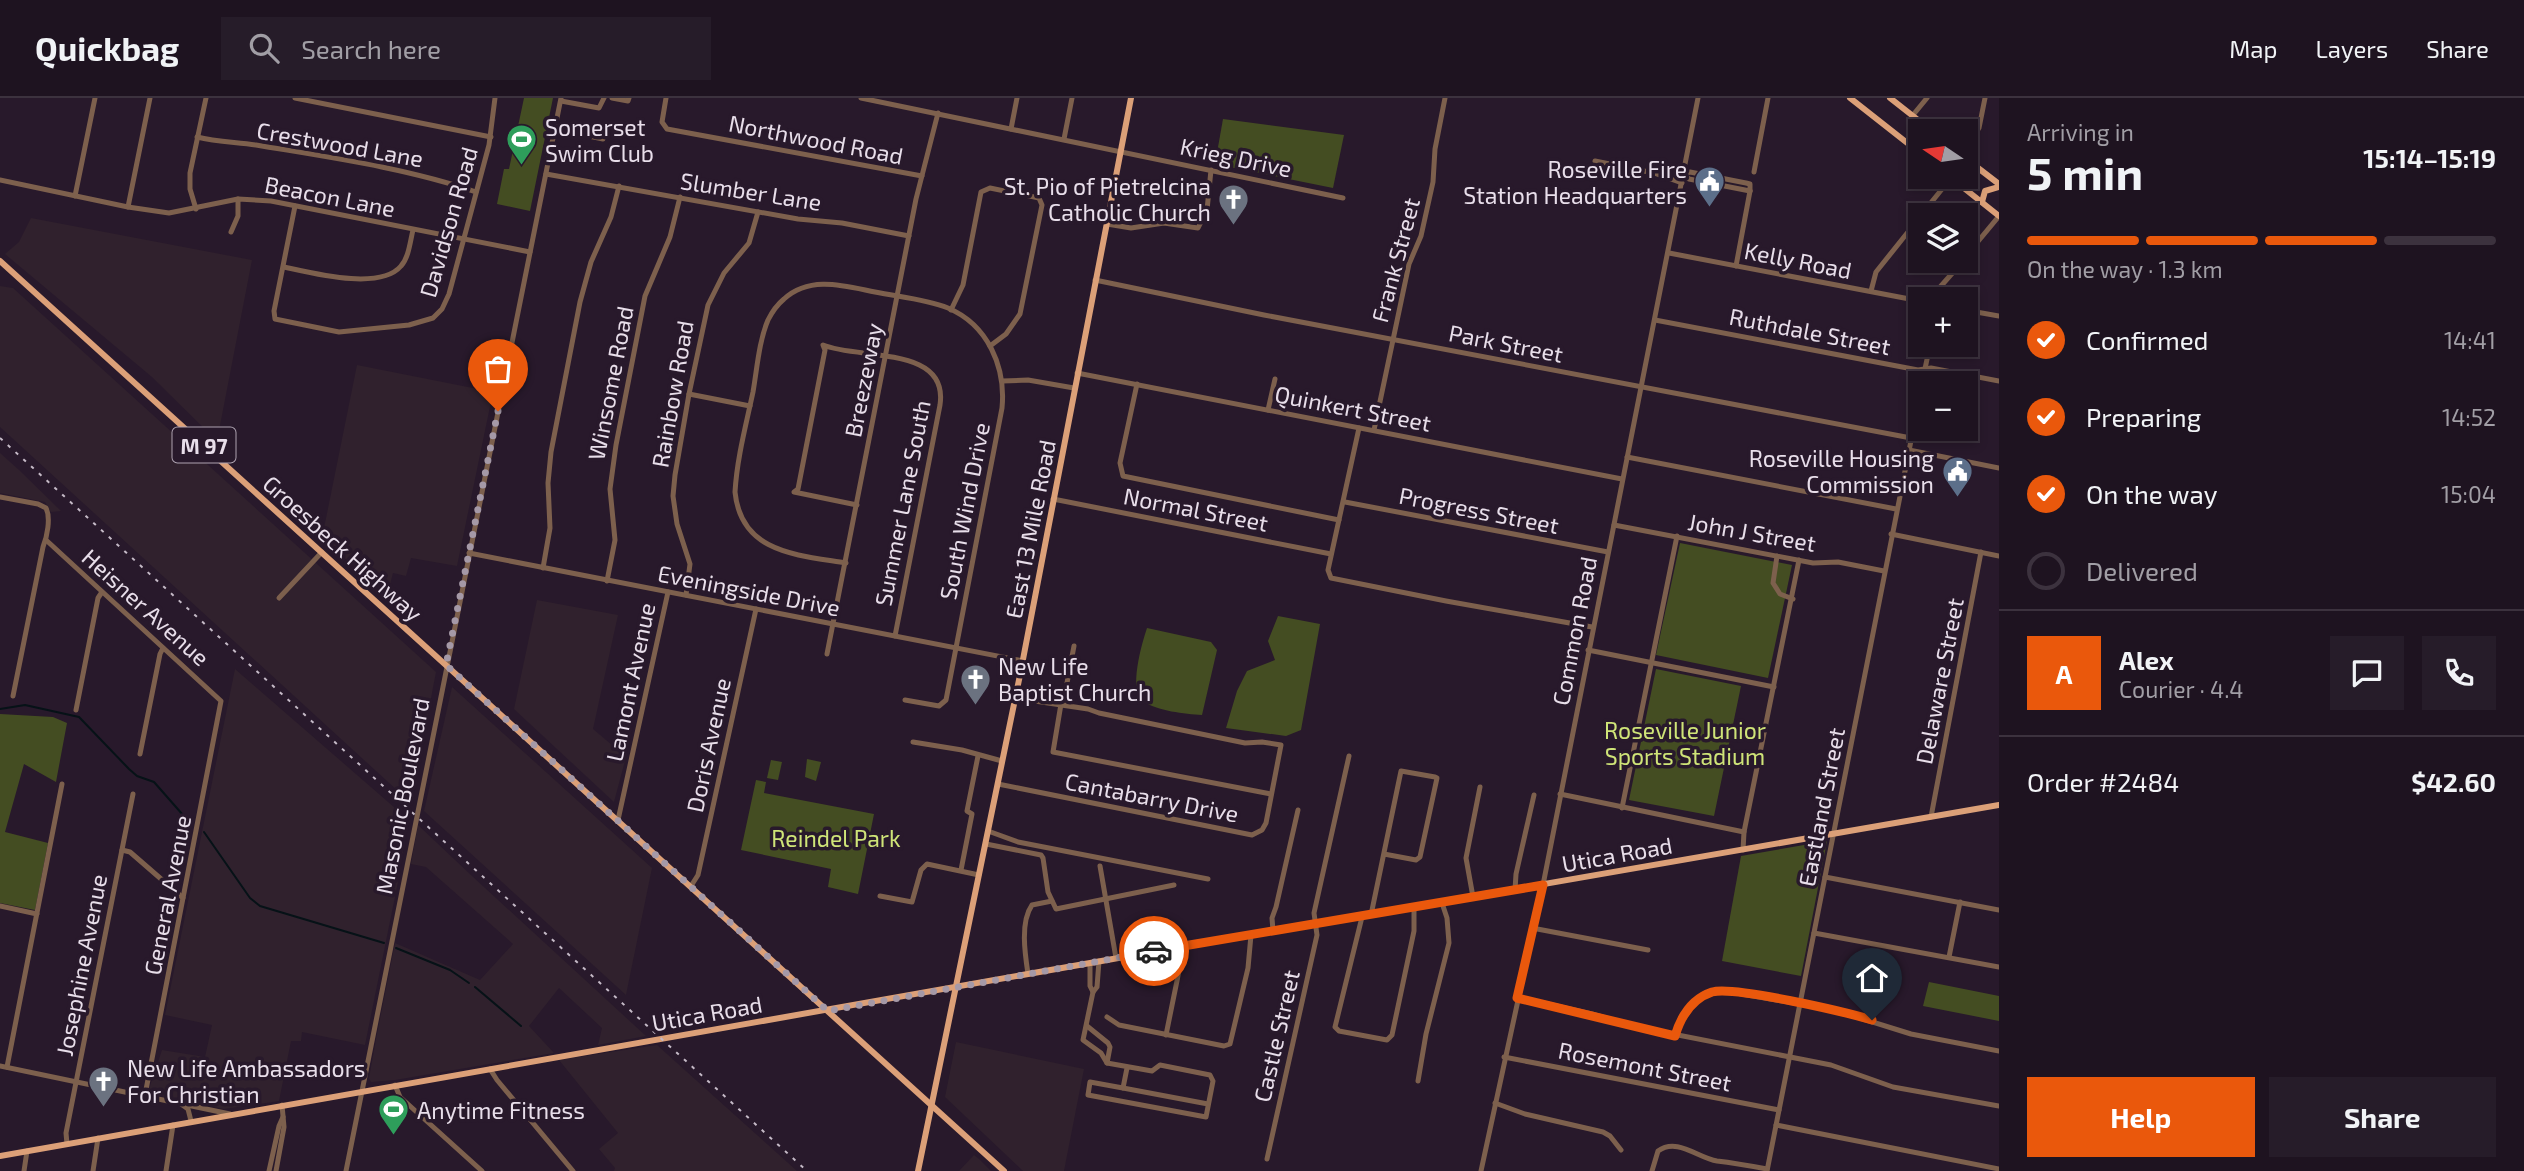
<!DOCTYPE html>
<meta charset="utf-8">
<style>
:root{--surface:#1e1320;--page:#261c29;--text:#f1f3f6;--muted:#a19ea5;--line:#3c323e;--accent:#ea580c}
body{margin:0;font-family:"Exo 2",sans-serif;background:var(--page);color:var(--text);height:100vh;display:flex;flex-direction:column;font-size:26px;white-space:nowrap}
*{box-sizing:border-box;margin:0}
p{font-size:23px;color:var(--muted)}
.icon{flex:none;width:38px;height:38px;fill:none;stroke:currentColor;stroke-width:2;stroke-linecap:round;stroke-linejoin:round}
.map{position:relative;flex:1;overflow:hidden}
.sheet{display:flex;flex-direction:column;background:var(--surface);width:525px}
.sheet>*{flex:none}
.needle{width:46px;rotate:283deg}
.fabs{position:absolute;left:1908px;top:21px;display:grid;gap:14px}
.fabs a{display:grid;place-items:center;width:70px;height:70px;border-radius:0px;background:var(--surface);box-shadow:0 4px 10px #0003,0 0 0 2px var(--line);font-size:35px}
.pin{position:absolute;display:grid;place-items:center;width:60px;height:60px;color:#fff;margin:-72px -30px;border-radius:50% 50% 50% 0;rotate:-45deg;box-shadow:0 0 7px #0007}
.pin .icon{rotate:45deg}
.courier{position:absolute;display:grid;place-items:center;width:70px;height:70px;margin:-35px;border:5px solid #ea580c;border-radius:50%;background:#fff;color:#222;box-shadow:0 2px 9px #0007}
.summary em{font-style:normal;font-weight:700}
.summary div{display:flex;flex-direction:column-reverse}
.summary{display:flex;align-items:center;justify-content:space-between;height:119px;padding:0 28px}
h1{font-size:46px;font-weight:700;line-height:52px}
.bar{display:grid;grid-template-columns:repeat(4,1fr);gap:10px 7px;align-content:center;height:84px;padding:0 28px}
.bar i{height:9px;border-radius:5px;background:var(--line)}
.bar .on{background:var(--accent)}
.bar p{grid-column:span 4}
.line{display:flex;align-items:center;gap:18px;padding:0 28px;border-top:2px solid var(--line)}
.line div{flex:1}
.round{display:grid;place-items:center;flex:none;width:74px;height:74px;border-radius:0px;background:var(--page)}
ol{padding:0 28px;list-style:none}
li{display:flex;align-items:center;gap:21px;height:77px}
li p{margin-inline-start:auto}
li .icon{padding:7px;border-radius:50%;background:var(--accent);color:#fff;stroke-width:4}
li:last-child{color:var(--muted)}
li i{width:38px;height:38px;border:4px solid var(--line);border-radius:50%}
.action{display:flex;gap:14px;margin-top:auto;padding:14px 28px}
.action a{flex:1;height:80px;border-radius:0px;background:var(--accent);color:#fff;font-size:28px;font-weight:700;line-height:80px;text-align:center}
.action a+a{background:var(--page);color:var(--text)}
header{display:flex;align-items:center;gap:42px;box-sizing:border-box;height:98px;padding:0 35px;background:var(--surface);border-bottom:2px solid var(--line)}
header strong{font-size:33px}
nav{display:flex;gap:38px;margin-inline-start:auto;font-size:24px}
.search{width:490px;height:63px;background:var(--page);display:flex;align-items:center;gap:18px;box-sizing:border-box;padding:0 24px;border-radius:0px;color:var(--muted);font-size:26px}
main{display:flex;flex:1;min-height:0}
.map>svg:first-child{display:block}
.industrial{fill:#30212d}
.green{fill:#444d22}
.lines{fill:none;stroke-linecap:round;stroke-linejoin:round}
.stream{stroke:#061217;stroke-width:2}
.minor{stroke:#7d604d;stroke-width:5}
.major{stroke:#dca078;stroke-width:6}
.rail{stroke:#c5bac7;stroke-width:2;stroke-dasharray:3.5 7;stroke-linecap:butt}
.done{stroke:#a599a7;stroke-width:7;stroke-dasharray:0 12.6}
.route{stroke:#ea580c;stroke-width:9}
.labels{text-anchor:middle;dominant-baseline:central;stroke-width:7;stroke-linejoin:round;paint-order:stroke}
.shield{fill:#28192b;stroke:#aea3b1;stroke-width:2}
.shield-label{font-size:21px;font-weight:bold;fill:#e8deea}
.poi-label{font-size:23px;fill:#e8deea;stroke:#28192b;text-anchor:start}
.street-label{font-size:23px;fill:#e8deea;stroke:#28192b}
.park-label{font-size:23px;fill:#cfe478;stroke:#28192b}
</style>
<header>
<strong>Quickbag</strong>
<div class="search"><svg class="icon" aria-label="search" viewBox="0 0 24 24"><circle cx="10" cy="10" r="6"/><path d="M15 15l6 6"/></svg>Search here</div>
<nav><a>Map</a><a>Layers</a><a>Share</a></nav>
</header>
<main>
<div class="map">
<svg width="1999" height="1073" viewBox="0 0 1999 1073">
<rect width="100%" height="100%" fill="#28192b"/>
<g class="industrial">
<polygon points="31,120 252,162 217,343 152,279 5,156 19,144"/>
<polygon points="0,188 13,190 436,574 411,705 0,329"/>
<polygon points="357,267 493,294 457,468 411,460 406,478 393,475 387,498 322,440"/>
<polygon points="0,355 19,372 61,413 51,414 45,404 0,395"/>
<polygon points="537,502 618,517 593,631 626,659 614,704 514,611"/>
<polygon points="235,571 410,723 406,734 400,774 365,947 302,934 301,943 291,943 279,1003 224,1011 156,997 150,995 149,991 162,952 205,959 212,927 165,917"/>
<polygon points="452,589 652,770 626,897 424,713"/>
<polygon points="418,727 472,778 646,938 598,947 602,930 559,890 529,928 554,955 395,982 371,984 369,980 376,941 395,845 480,882 513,846 426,769 411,766"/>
<polygon points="956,944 1084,971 1064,1073 1023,1073 945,999"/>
<polygon points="657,947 797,1073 614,1073 615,1070 599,1051 618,1035 559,962"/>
<polygon points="974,1057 979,1061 991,1073 959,1073"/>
</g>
<g class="green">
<polygon points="524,0 553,0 530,113 497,106 504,71 509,71"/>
<polygon points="1223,21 1344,37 1333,90 1215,66"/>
<polygon points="1680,445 1792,467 1768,580 1656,557"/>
<polygon points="1278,518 1320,526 1301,632 1286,638 1226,630 1237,593 1247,573 1275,562 1268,543"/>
<path d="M1147,530L1211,544L1217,552L1202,617C1185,616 1157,613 1143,603C1128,593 1142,545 1147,530Z"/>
<polygon points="1656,571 1741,588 1714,718 1629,702"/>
<polygon points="0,616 53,619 67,625 56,684 24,666 5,734 48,745 35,812 0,805"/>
<polygon points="807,661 821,664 816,683 805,679"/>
<polygon points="771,662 782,664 778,682 767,680"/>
<polygon points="756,682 766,684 764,695 874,716 858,796 828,789 831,771 741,752"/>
<polygon points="1827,743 1801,878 1722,863 1741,758"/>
<polygon points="1929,884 1999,898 1999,923 1923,908"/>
</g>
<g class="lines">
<g class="stream">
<polyline points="0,611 25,607 79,619 129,671 137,678 154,684 190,725"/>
<polyline points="204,734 250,800 260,808 384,845"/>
<polyline points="396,850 450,872 469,885"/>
<polyline points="475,889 521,928"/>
</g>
<g class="minor">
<polyline points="295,0 491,39"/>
<polyline points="612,0 628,3 629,0"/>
<polyline points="666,0 662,24 667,31 922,78"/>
<polyline points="861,0 1343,100"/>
<polyline points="561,3 599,10 604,0"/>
<polyline points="1913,17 1927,0"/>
<polyline points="555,31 603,41"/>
<polyline points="1011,31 1017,0"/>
<path d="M197,39C217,44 236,44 256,47C327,59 407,70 476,94"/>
<polyline points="1064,41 1072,0"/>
<polyline points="1965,52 1979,30 1985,0"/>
<polyline points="1595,63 1654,75 1682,85"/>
<polyline points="1754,74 1768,0"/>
<polyline points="546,76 798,121 842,125 909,138"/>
<polyline points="1683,76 1690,74 1746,85 1750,86 1750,93"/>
<polyline points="1683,76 1689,81 1750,93"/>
<polyline points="0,82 128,109 169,115 238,101 271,103 530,154"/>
<polyline points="75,98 95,0"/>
<polyline points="295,108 274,213 275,221 339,234 409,227 433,220 442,211 449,196 489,47 495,0"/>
<polyline points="128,109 150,0"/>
<polyline points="196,111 190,91 190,75 206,0"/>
<polyline points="1921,117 1951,80"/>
<polyline points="1107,126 1131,130 1164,125 1198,130 1207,112 1211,72"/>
<polyline points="231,134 238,118 238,101"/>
<polyline points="1669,155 1920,203"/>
<polyline points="1965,159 1999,118"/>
<polyline points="1736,168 1750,93"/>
<path d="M284,169C312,175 380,193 401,168C409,159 410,144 413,132"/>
<polyline points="1095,182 1264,217 1911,340"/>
<polyline points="1871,193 1876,174 1920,119"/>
<polyline points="1939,201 1941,188 1963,163"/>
<polyline points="951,212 963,187 981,94 990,90 1039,100 1042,107 1020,216 1006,236 990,248"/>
<polyline points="1965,212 1999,218"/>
<polyline points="1655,222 1918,272 1931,270 1999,283"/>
<polyline points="1077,275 1622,381"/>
<polyline points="1002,283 1028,282 1074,290"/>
<polyline points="1922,285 1930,247"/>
<polyline points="1137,286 1120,365 1123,378 1339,422"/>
<polyline points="689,296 750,308"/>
<polyline points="1268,312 1275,281"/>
<polyline points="1359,330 1328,472 1331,480 1446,503 1592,529"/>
<polyline points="1374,332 1409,166 1421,138 1433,84 1435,51 1445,0"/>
<polyline points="1909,352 1999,370"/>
<polyline points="1627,359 1896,411"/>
<path d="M0,399L38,406L46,410C51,420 47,439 43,449L13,598"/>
<polyline points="1053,401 1331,456"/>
<polyline points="1345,404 1608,454"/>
<path d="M857,407L794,394L798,391L825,252L823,247C859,262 949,247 940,307L895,538"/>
<polyline points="1614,427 1813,465 1838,464 1884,473"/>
<polyline points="1891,436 1999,458"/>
<polyline points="46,442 221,603 145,997"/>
<polyline points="469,455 1023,563"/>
<polyline points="1777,458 1773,485 1780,496 1793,501"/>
<path d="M846,465C797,457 741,455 735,394C737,360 746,327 753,294C757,271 759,243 768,222C772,214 778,206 784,201C810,177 845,188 875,194C899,199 925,201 948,210C988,227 1006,269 1002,310L946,602L939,608L905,602"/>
<polyline points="543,470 550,430 548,385 551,354 580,204 591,164 611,119 619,88"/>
<polyline points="607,483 615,442 610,391 616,347 645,198 670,139 680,99"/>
<polyline points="686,497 690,466 677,426 673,398 675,377 689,296 708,207 724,175 749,145 758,114"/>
<polyline points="279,500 322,454"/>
<polyline points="1588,552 1774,589"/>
<polyline points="827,556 916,101 938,15"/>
<polyline points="1061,606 1053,654 1271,696"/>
<polyline points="1063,606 1074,548"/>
<polyline points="76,612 98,500 102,494"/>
<polyline points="913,644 962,652 1002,663"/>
<polyline points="140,656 160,556 163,550"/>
<polyline points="998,686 1252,737 1262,732 1266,725 1281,647 1262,644 1245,645 1099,615 1088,611 1015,600"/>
<polyline points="1560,696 1744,734"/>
<polyline points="1622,710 1677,438"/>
<polyline points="1931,719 1981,454"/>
<polyline points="618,722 668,494"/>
<polyline points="988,733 1018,744 1208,781"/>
<polyline points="986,746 1041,757 1043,760 1048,794 1056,811 1174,787"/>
<polyline points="122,752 130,754 183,800"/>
<polyline points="1743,752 1744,734 1799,462"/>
<polyline points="1100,768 1116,860"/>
<polyline points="961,772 972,716 967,713 978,658"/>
<polyline points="1825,779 1999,812"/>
<polyline points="691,788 698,777 756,511"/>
<polyline points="1515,792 1516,776 1534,697"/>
<polyline points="880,798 912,804 921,772 927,766 979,777"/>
<polyline points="1473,799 1466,760 1480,689"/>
<polyline points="0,808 37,816"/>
<polyline points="1371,817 1401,673 1435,679 1437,680 1420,759 1416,762 1384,756"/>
<polyline points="1362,819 1335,929 1339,933 1387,942 1392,937 1414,833 1414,810"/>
<polyline points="1532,830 1648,852"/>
<polyline points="1273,833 1272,820 1276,809 1298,712"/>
<polyline points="1814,835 1999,869"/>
<polyline points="1949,859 1960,804"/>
<polyline points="1099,863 1097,889 1093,894 1083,942 1101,955 1107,965 1152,973 1160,967 1210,977 1213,983 1206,1019 1088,997 1090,984 1123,990 1127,970"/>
<polyline points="1090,865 1090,888 1093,894"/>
<path d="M1028,876C1025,856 1020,824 1032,807L1052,803"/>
<polyline points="1517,899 1592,916 1637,929 1831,967 1893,989 1999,1008"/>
<polyline points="1107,919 1119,927 1224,948 1230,946 1248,870 1251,837"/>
<polyline points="1087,928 1108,945 1110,949 1107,965"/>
<polyline points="1166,937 1181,863 1180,849"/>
<polyline points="1676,938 1681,919 1689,909 1706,897 1724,893 1834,912 1911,936 1999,953"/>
<polyline points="1504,959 1779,1012"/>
<polyline points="0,968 230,1016"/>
<polyline points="7,969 62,686"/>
<polyline points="490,971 497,982 573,1073"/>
<polyline points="1418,983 1426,936 1449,845 1447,820 1442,805"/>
<polyline points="395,987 400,999 482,1073"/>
<polyline points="1123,990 1208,1006"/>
<polyline points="1495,1005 1525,1016 1603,1034 1610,1038 1621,1052"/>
<polyline points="181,1006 188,1011 191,1023"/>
<polyline points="1776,1027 1999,1071"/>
<polyline points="67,1046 66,1035 133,696"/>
<polyline points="1267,1061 1317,837 1314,815 1349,658"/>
<polyline points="24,1073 27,1053"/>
<polyline points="93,1073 98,1040"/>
<polyline points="166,1073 173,1027"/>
<polyline points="269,1073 279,1028 283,1019"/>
<polyline points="276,1073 284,1029 282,1007"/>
<polyline points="346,1073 561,0"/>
<polyline points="1481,1073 1543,787 1698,0"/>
<path d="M1652,1073L1658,1053C1677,1039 1698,1060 1717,1063C1734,1065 1751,1068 1767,1071"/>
<polyline points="1767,1073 1920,297"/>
</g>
<g class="major">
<polyline points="1850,0 1920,55"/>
<polyline points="1890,0 1932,33"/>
<polyline points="1965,60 1999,86"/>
<polyline points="1950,79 1999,118"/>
<polyline points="1982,104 1985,93 1999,89"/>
<polyline points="0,163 1004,1073"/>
<polyline points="0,1058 1158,853 1999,707"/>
<polyline points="918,1073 1020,577 1131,0"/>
</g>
<polyline class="rail" points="0,340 807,1073"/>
</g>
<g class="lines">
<polyline class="done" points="498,313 446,567 828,913 1154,853"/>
<path class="route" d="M1154,853L1543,787L1517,900L1675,938C1681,918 1691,901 1712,894C1735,888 1845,914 1872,922"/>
</g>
<defs>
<symbol id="stadium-pin" viewBox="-11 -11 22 30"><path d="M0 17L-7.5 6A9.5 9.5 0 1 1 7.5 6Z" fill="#2e9e5b" stroke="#28192b"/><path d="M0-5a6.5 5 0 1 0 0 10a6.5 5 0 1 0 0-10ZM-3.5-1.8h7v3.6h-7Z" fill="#fff"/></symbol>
<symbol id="civic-pin" viewBox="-11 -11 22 30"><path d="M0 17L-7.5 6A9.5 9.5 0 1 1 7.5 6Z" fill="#5c6f8a" stroke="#28192b"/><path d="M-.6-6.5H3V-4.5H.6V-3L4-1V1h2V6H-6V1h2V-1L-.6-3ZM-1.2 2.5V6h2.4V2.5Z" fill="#fff"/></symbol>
<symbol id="church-pin" viewBox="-11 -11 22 30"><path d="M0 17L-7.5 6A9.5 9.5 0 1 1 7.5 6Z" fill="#6b7280" stroke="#28192b"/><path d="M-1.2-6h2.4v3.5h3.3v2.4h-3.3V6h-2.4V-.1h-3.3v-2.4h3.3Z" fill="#fff"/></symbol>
</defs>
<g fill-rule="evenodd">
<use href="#stadium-pin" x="504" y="24" width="35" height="47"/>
<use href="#civic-pin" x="1692" y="66" width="35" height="47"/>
<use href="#church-pin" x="1216" y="84" width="35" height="47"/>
<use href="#civic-pin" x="1940" y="356" width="35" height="47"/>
<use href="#church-pin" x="958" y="564" width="35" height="47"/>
<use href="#church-pin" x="86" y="966" width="35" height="47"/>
<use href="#stadium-pin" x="376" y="994" width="35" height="47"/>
</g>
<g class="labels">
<rect class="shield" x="172.5" y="329.5" width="63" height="35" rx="5"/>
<g class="shield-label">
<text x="204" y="347">M 97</text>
</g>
<g class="poi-label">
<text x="545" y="29">Somerset<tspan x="545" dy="26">Swim Club</tspan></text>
<text x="1687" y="71" text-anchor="end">Roseville Fire<tspan x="1687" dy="26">Station Headquarters</tspan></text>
<text x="1211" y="88" text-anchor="end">St. Pio of Pietrelcina<tspan x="1211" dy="26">Catholic Church</tspan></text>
<text x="1934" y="360" text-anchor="end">Roseville Housing<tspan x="1934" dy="26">Commission</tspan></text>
<text x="998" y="568">New Life<tspan x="998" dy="26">Baptist Church</tspan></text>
<text x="127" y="970">New Life Ambassadors<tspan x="127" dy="26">For Christian</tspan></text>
<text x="417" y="1012">Anytime Fitness</text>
</g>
<g class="street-label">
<text transform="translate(816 41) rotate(11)">Northwood Road</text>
<text transform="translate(340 46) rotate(10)">Crestwood Lane</text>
<text transform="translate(1236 59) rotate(12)">Krieg Drive</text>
<text transform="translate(751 93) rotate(9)">Slumber Lane</text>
<text transform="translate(330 98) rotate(11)">Beacon Lane</text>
<text transform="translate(448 124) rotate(-74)">Davidson Road</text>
<text transform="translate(1395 162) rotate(-75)">Frank Street</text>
<text transform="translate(1798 162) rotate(11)">Kelly Road</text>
<text transform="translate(1810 233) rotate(11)">Ruthdale Street</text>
<text transform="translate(1506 245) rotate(11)">Park Street</text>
<text transform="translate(863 282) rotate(-79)">Breezeway</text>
<text transform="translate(610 285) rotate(-79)">Winsome Road</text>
<text transform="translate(672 296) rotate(-80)">Rainbow Road</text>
<text transform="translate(1353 310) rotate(11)">Quinkert Street</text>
<text transform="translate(902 405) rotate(-79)">Summer Lane South</text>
<text transform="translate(1196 411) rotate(11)">Normal Street</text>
<text transform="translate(1479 412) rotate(11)">Progress Street</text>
<text transform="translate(964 413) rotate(-79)">South Wind Drive</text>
<text transform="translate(1030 431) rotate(-79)">East 13 Mile Road</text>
<text transform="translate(1752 434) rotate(10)">John J Street</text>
<text transform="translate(343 450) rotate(42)">Groesbeck Highway</text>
<text transform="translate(749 492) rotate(11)">Eveningside Drive</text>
<text transform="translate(146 509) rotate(42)">Heisner Avenue</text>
<text transform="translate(1574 533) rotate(-79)">Common Road</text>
<text transform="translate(1939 583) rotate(-79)">Delaware Street</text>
<text transform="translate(630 584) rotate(-78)">Lamont Avenue</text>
<text transform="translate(708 647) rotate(-78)">Doris Avenue</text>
<text transform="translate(402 698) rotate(-79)">Masonic Boulevard</text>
<text transform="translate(1152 699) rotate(11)">Cantabarry Drive</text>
<text transform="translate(1821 709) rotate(-79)">Eastland Street</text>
<text transform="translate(1617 756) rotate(-10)">Utica Road</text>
<text transform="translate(167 797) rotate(-79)">General Avenue</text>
<text transform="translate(81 867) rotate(-79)">Josephine Avenue</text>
<text transform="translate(707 915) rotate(-10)">Utica Road</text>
<text transform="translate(1276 938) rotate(-77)">Castle Street</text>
<text transform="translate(1645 968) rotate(11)">Rosemont Street</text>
</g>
<g class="park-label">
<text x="1685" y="632">Roseville Junior<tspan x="1685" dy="26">Sports Stadium</tspan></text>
<text x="836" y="740">Reindel Park</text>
</g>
</g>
</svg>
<div class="fabs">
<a><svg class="needle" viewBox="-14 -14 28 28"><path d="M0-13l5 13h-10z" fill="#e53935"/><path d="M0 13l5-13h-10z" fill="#a19ea5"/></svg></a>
<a><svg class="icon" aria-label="layers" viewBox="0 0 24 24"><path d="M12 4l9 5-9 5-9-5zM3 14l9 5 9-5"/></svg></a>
<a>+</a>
<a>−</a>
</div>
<div class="pin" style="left:498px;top:313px;background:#ea580c"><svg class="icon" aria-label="bag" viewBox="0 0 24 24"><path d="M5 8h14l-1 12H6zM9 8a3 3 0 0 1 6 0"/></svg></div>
<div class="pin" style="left:1872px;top:922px;background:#1f2937"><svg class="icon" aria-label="home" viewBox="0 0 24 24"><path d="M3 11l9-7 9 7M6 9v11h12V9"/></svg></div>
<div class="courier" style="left:1154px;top:853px"><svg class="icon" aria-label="car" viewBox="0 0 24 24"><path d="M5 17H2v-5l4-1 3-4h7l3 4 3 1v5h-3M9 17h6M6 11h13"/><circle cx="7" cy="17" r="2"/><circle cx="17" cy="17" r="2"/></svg></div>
</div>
<section class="sheet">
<div class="summary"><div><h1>5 min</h1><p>Arriving in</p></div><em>15:14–15:19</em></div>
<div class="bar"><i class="on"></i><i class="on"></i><i class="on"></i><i></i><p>On the way · 1.3 km</p></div>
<ol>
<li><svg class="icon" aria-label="check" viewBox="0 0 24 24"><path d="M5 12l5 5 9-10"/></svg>Confirmed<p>14:41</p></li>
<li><svg class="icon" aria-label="check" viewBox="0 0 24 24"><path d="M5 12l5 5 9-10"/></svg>Preparing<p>14:52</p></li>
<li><svg class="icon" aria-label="check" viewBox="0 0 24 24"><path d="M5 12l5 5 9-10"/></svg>On the way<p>15:04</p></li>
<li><i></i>Delivered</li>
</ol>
<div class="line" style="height:126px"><b class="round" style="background:var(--accent);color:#fff">A</b><div><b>Alex</b><p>Courier · 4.4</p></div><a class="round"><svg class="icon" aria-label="chat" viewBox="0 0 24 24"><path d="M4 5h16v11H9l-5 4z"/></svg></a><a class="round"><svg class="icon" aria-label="phone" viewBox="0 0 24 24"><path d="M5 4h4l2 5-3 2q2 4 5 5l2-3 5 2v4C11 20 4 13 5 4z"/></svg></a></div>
<div class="line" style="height:91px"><div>Order #2484</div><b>$42.60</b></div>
<div class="action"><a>Help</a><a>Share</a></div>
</section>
</main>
